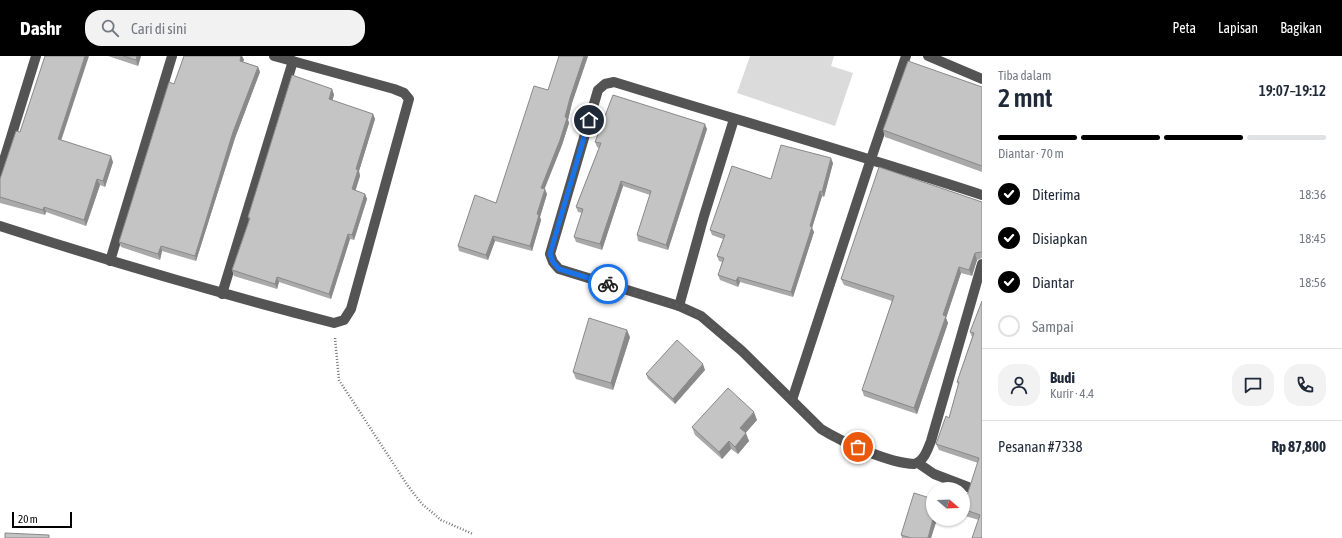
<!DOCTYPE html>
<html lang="id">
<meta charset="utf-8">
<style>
:root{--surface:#fff;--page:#f2f2f3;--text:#1f2937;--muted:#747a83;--line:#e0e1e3;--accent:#000}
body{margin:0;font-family:"Asap Condensed",sans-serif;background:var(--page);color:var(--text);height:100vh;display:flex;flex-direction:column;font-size:15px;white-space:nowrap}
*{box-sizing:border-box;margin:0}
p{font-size:13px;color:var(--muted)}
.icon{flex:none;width:22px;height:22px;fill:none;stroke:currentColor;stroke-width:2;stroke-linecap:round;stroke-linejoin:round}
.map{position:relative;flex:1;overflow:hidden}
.details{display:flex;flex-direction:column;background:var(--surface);width:360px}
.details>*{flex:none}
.needle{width:26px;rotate:109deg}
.tools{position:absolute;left:926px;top:426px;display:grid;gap:8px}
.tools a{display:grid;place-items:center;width:44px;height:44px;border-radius:50%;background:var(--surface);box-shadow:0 1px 3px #0004;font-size:20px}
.scale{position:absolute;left:12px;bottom:10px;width:60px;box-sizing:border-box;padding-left:4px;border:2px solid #000;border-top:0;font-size:11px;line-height:14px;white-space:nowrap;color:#000;-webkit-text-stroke:3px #fff;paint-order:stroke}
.pin{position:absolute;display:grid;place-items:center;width:34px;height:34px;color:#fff;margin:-17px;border:2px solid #fff;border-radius:50%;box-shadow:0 1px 4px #0007}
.courier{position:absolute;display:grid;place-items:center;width:40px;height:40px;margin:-20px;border:3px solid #1a73e8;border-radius:50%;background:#fff;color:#222;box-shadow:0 1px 5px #0007}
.summary em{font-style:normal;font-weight:600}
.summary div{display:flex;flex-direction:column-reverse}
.summary{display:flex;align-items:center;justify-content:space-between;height:68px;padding:0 16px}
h1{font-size:26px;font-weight:600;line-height:30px}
.bar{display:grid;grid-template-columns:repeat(4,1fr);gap:6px 4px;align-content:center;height:48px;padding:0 16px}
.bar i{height:5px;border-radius:3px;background:var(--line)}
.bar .current{background:var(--accent)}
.bar p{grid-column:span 4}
.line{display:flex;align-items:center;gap:10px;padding:0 16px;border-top:1px solid var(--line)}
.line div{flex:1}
.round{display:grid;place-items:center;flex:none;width:42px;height:42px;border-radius:16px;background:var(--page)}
ol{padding:0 16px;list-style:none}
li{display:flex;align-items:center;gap:12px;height:44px}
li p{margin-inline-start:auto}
li .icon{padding:4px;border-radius:50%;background:var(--accent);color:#fff;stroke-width:4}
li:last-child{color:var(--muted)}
li i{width:22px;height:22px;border:2px solid var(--line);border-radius:50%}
header{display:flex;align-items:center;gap:24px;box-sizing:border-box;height:56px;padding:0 20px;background:var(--accent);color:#fff}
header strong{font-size:19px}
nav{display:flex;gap:22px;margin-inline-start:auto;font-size:14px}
.search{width:280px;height:36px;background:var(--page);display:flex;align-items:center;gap:10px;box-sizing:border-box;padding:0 14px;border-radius:16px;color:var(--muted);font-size:15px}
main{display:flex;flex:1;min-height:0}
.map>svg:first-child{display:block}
.green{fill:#dbdbdb}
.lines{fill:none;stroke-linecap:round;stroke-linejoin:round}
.path{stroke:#767676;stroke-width:2.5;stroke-dasharray:1 2;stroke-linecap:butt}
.minor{stroke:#545454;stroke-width:10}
.wall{fill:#a9a9a9}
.shaded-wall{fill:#898989}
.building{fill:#c4c4c4;stroke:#898989}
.done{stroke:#595959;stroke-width:4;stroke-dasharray:0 7.2}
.route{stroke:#1a73e8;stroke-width:5}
</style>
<header>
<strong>Dashr</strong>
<div class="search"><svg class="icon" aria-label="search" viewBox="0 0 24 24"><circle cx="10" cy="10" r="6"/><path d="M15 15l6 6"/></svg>Cari di sini</div>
<nav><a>Peta</a><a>Lapisan</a><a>Bagikan</a></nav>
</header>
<main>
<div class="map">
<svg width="982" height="482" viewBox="0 0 982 482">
<rect width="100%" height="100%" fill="#fff"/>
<polygon class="green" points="750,0 834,0 831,10 853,17 835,70 737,37"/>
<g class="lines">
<polyline class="path" points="335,282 339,324 408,430 422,448 441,464 473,478"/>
<g class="minor">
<polyline points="928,0 982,23"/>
<polyline points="0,117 36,0"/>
<path d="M982,139C860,99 737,64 614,26L605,28L598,34L550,198L553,206L559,213L679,250L701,260L742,295L821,373C842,386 889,407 914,408C924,405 927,395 931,385L982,208"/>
<path d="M0,170C111,206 222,238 334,267L344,264L351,253L409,43L404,37L394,33L274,0"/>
<polyline points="110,205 172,0"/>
<polyline points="222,238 293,5"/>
<polyline points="679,250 704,160 734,63"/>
<polyline points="792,344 871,103 906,0"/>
<polyline points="918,407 934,418 968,431"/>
</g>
</g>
<g class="wall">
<polygon points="108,0 141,0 138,10"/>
<polygon points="184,0 242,0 244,4 243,6 258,11 260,16 235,82 196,205 162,195 160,204 121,191 119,186"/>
<polygon points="559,0 588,0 572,47 568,64 569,67 562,89 544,133 547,138 540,161 541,164 532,195 495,185 488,204 459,195 458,190 496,147 548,34"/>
<polygon points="982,31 982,116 885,81 883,74"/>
<polygon points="332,33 334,39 332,45 373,58 375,63 359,115 360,120 355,135 365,138 367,143 354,184 350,183 331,243 279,226 277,233 234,220 232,214 249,164 248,161"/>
<polygon points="707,73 668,194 638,185 637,179 650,139 623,130 602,194 576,186 574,181 582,157 578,156 576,151 599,92 597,91 595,86"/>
<polygon points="20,76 61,84 113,106 105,131 100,129 86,170 46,156 45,159 0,147 0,123"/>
<polygon points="833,107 824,141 822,140 812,172 814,176 793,241 740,226 738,231 720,224 718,219 722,206 719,205 717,200 723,183 712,179 710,174 771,123"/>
<polygon points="982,146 982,202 977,204 972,220 961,217 946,262 948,267 917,358 864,340 862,334 892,245 844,229 841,223"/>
<polygon points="982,245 982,482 979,464 965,460 963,454 963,452 978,407 939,394 936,388 949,362 958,329 957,326 972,281 970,276"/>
<polygon points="630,281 613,334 576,323 573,316"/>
<polygon points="705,314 675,348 648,323 646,318"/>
<polygon points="757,364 745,377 749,385 738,398 731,393 722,403 695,379 692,371"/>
<polygon points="933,463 937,463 931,482 902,482 901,479"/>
</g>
<g class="shaded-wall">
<polygon points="85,0 89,0 60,88 58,83"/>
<polygon points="137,0 141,0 138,10 136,4"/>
<polygon points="241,0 242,0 244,4 241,10 240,5"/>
<polygon points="584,0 588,0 572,47 568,64 569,67 562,89 543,137 541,132 565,61 570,42"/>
<polygon points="258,11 260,16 235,82 196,205 195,200 233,76"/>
<polygon points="332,33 334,39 331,49 329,43"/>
<polygon points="373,58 375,63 359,115 360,120 354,139 352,133 356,113"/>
<polygon points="705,68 707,73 668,194 666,189"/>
<polygon points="111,100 113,106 105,131 103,125"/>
<polygon points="831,102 833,107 824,141 822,136"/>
<polygon points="97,123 100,129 86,170 84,164"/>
<polygon points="621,125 623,130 602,194 600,188"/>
<polygon points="545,133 547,138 540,161 541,164 532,195 530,190 537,158"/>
<polygon points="820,135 822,140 812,172 814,176 793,241 791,236"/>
<polygon points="365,138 367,143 354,184 352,179"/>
<polygon points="44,151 46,156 45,159 43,154"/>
<polygon points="348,178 350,183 331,243 329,238"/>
<polygon points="493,180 495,185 488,204 486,199"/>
<polygon points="161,190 162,195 160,204 158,198"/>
<polygon points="975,197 977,204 972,220 969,214"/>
<polygon points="959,211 961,217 946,262 948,267 917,358 914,352 943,259"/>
<polygon points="277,221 279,226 277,233 275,228"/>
<polygon points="738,221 740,226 738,231 736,225"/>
<polygon points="627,274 630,281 613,334 611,327"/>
<polygon points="703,308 705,314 675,348 673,343"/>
<polygon points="754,356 757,364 743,380 740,372"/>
<polygon points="746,377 749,385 738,398 735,391"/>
<polygon points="729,385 731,393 722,403 719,396"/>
<polygon points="933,463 937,463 931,482 928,482"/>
</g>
<g class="building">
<polygon points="45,0 85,0 58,83 111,100 103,125 97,123 84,164 44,151 43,154 0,141 0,123 16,75 20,76"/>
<polygon points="123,0 137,0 136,4"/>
<polygon points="184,0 241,0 240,5 258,11 233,76 195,200 161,190 158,198 119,186 169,26 174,28"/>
<polygon points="559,0 584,0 570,42 565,61 567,62 560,84 541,132 545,133 537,158 539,159 530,190 493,180 486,199 458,190 475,139 496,147 534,30 548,34"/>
<polygon points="908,5 982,31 982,110 883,74"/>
<polygon points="292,19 332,33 329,43 373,58 356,113 358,114 352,133 365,138 352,179 348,178 329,238 277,221 275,228 232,214 250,162 248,161"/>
<polygon points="613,39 705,68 666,189 637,179 651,135 621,125 600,188 574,181 583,153 576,151 601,87 595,86"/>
<polygon points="781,89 831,102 822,136 820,135 810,170 812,171 791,236 738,221 736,225 718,219 724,202 717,200 725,179 710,174 732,110 771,123"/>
<polygon points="879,111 982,146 982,196 975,197 969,214 959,211 943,259 946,260 914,352 862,334 894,240 841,223"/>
<polygon points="982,245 982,482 972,482 980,459 963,453 963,452 979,402 936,388 946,360 949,362 959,326 957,326 974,277 970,276"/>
<polygon points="589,262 627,274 611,327 573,316"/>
<polygon points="677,284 703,308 673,343 646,318"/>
<polygon points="728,332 754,356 740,372 746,377 735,391 729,385 719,396 692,371"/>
<polygon points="914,437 933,443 933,463 928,482 911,482 901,479"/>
<polygon points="5,477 49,479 49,482 5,482"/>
</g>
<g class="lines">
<polyline class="done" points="608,228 679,250 701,260 742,295 821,373 832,380 858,391"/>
<polyline class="route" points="589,64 550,198 553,206 559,213 608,228"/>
</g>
</svg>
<div class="tools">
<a><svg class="needle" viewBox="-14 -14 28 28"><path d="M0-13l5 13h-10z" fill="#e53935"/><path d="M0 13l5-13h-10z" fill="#747a83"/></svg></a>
</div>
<div class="scale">20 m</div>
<div class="pin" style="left:858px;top:391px;background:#ea580c"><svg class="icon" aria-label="bag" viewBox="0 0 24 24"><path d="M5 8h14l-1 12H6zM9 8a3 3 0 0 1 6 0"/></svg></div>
<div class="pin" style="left:589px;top:64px;background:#1f2937"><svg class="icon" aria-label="home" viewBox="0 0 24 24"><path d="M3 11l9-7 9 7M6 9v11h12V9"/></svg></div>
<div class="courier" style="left:608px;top:228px"><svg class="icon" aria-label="bike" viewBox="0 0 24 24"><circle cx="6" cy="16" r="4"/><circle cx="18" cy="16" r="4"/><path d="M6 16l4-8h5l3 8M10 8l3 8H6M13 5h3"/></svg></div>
</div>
<section class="details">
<div class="summary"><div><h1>2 mnt</h1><p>Tiba dalam</p></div><em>19:07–19:12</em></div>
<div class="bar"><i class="current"></i><i class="current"></i><i class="current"></i><i></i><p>Diantar · 70 m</p></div>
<ol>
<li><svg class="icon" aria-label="check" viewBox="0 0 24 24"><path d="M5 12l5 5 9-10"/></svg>Diterima<p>18:36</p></li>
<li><svg class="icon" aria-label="check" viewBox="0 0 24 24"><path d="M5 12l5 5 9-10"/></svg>Disiapkan<p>18:45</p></li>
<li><svg class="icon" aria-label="check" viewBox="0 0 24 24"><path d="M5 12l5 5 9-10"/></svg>Diantar<p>18:56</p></li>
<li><i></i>Sampai</li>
</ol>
<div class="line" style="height:72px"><a class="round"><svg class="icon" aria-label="person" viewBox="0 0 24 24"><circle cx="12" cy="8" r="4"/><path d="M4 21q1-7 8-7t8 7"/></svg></a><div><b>Budi</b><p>Kurir · 4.4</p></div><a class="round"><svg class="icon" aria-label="chat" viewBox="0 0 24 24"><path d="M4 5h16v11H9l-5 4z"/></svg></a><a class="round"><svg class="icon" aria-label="phone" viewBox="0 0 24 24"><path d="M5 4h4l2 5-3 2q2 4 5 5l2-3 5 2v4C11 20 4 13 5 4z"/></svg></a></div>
<div class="line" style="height:52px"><div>Pesanan #7338</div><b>Rp 87,800</b></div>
</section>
</main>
